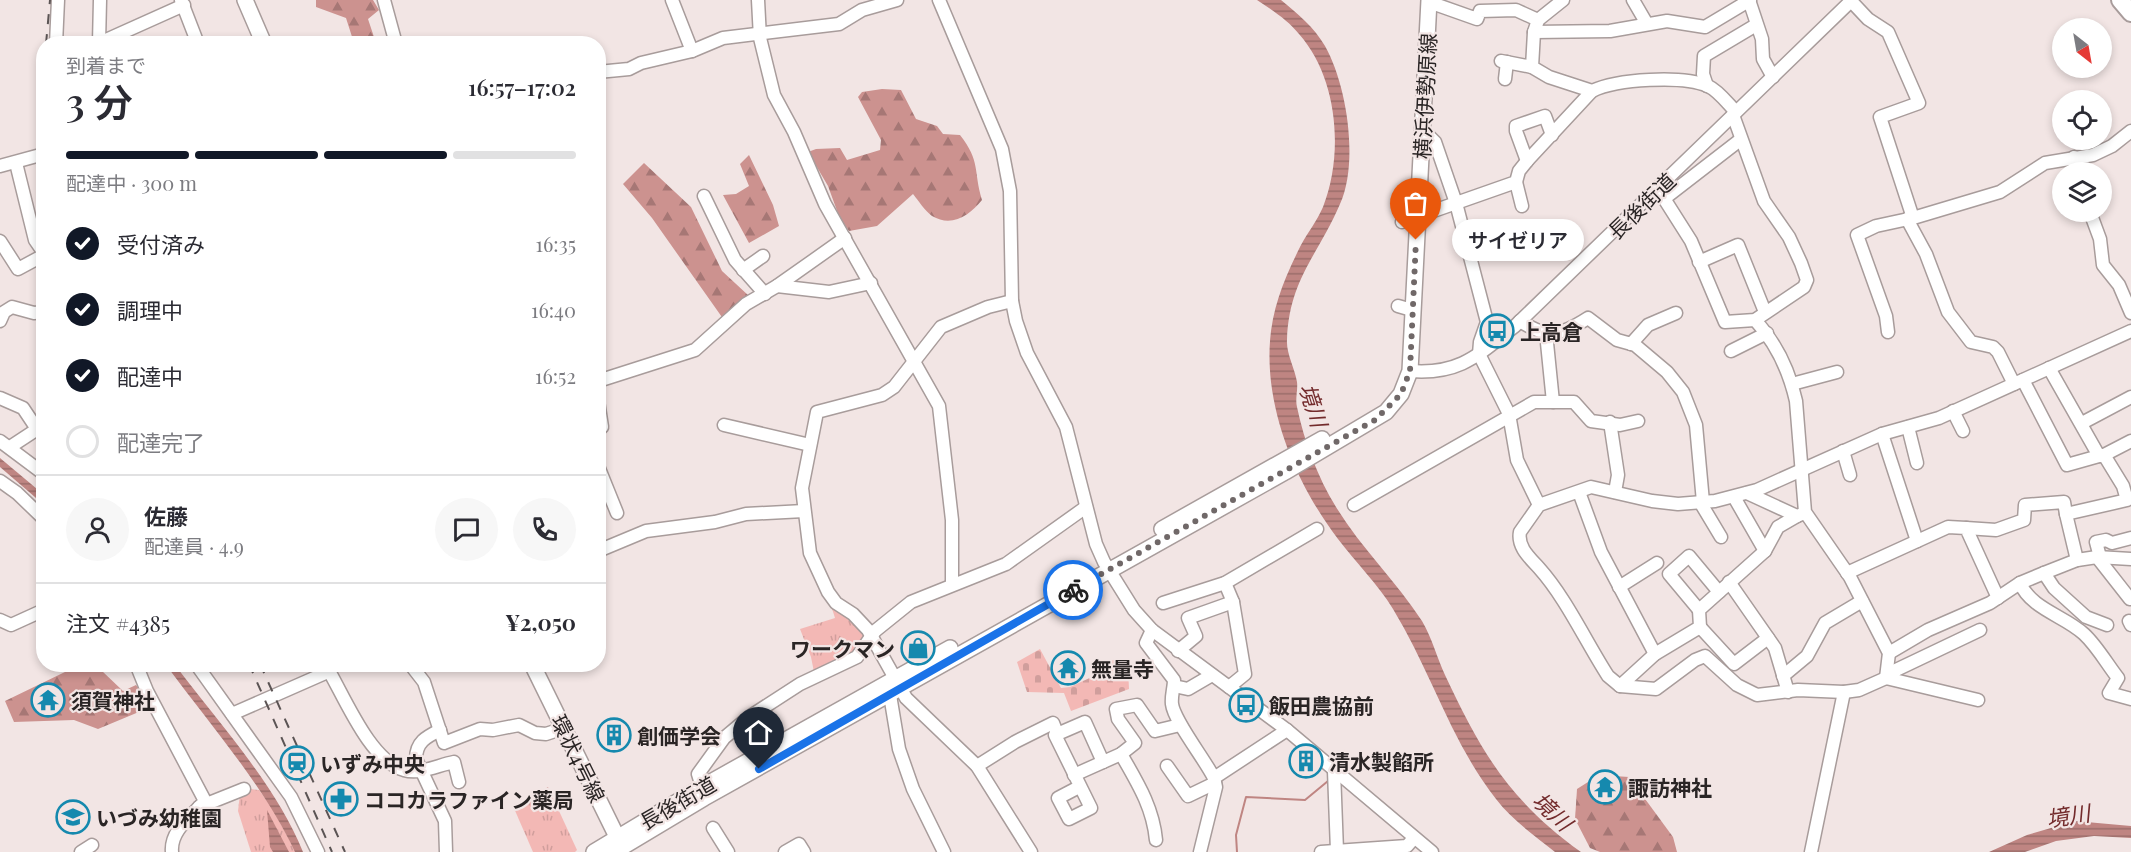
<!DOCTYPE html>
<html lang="ja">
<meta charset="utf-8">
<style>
:root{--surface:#fff;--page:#f7f7f7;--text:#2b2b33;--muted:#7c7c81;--line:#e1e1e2;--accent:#111827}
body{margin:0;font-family:"Playfair Display","Noto Sans JP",serif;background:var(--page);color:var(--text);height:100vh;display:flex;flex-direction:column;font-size:22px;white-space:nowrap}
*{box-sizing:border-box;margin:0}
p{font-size:20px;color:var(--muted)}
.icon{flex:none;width:33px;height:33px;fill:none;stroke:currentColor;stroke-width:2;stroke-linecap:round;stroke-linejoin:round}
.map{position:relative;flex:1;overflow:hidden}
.sheet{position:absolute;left:36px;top:36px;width:570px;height:636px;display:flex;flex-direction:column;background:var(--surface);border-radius:24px;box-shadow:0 3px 9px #0003}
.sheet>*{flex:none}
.needle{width:39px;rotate:149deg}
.controls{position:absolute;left:2052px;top:18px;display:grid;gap:12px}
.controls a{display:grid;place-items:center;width:60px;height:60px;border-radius:50%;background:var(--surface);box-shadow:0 3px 9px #0003;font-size:30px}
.pin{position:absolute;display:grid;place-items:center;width:51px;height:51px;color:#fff;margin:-62px -26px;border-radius:50% 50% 50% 0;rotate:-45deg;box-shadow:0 0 6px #0007}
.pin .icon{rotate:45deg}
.courier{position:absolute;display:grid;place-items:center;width:60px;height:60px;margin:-30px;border:4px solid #1a73e8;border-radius:50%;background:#fff;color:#222;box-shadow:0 2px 8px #0007}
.bubble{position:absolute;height:42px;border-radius:21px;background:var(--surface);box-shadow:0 3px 9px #0003;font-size:20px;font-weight:600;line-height:42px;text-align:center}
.overview em{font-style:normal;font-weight:600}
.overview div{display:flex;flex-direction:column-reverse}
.overview{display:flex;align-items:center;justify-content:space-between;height:102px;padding:0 30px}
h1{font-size:39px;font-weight:600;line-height:45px}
.bar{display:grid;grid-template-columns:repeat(4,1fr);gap:9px 6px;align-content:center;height:72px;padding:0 30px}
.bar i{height:8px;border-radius:4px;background:var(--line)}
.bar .current{background:var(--accent)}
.bar p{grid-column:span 4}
.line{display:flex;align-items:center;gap:15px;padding:0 30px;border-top:2px solid var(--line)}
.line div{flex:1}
.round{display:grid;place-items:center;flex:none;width:63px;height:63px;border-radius:32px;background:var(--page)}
ol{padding:0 30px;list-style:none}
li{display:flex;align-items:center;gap:18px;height:66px}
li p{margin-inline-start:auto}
li .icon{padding:6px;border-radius:50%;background:var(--accent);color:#fff;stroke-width:4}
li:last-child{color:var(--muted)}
li i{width:33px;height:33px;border:3px solid var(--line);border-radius:50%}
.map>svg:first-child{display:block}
.forest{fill:url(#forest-firs)}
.cemetery{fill:url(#cemetery-stones)}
.park{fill:url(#park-tufts)}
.water{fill:url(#water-rules)}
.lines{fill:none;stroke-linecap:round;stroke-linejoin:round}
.stream{stroke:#bf8582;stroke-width:2}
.minor-casing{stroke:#a89c9b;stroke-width:15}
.major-casing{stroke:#a89c9b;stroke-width:18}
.highway-casing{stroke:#a89c9b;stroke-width:20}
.minor{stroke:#fff;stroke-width:12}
.major{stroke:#fff;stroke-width:15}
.highway{stroke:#fff;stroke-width:16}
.rail{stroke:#5b5454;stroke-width:2;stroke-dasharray:10 10;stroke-linecap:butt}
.done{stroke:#706868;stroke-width:6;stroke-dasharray:0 10.8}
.route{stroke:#1a73e8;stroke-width:8}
.labels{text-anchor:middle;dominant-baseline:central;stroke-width:4.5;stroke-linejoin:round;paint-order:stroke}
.street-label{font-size:21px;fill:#2a2525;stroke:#f2e5e4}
.poi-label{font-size:21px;font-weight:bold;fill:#2a2525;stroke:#f2e5e4;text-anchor:start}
.water-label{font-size:22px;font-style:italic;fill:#732b2c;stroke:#f2e5e4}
</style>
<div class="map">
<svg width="2131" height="852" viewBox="0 0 2131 852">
<defs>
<pattern id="forest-firs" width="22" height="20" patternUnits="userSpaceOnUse" patternTransform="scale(1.5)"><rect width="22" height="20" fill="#cc928f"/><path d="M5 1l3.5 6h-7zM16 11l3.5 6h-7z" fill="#a67775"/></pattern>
<pattern id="cemetery-stones" width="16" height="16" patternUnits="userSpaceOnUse" patternTransform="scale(1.5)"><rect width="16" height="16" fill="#f3b8b5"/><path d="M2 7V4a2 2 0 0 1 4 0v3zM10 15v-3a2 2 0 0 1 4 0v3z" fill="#d09e9c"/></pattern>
<pattern id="park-tufts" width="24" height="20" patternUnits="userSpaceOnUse" patternTransform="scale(1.5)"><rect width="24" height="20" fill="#f3b8b5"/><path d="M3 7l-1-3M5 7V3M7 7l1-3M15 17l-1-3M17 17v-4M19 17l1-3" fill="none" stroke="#d09e9c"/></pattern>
<pattern id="water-rules" width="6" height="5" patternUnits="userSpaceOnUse" patternTransform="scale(1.5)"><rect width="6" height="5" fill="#bf8582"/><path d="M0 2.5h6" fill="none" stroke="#9b6d6a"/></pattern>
</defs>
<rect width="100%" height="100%" fill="#f2e5e4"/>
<g class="forest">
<polygon points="316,0 373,0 379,10 368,19 376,43 354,43 346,18 316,7"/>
<path d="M882,89L901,90L916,119L937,126L943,134L960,135C981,162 973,170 982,200C970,215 952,228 932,216C925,211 918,200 913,194L877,226L849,231L840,219L828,186L808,152L816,149L840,148L847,160L880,150L881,140L858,97L862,92Z"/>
<polygon points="749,155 773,205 779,226 749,243 723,195 736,194 749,186 740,164"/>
<polygon points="644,163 691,207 722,271 749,296 724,320 652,218 623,184"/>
<polygon points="70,665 99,665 102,671 123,691 136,685 144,695 146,709 98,729 74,720 14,722 5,701 67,671"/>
<polygon points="1599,775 1629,777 1673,837 1677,852 1600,852 1590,848 1575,819 1577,789"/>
</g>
<polygon class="cemetery" points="1040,649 1061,688 1070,687 1107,670 1107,663 1118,658 1121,665 1128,668 1129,689 1071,711 1064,693 1027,692 1017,662"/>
<g class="park">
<polygon points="829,599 869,635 859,651 814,672 811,657 800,629 835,618"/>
<polygon points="548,787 577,850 575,852 533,852 513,806"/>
<polygon points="251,789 259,790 272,808 296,852 251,852 238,811 240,794"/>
</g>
<g class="water">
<path d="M1257,0H1281C1298,14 1314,27 1325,46C1347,85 1359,162 1340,204C1319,254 1289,279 1287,340C1286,353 1295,369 1297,382C1298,391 1295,399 1297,407C1304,441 1318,478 1336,507C1361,548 1396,581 1422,621C1432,638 1437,658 1445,675C1482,754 1510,801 1581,852H1555C1535,836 1512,820 1496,799C1451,742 1431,671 1393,609C1378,584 1356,563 1338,539C1304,494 1278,439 1271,382C1265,328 1277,293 1301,245C1308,232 1317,221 1323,207C1344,154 1338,78 1299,34C1288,20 1272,10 1257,0Z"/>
<polygon points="0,458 43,494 43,504 0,467"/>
<path d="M166,665H175C218,722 276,785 303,852H295C263,784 210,725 166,665Z"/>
<polygon points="267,810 289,852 273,852 270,847"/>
<polygon points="2075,821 2131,826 2131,838 2094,836 2056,841 2025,852 1989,852 2027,835"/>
</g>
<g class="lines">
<polyline class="stream" points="1237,852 1236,835 1246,797 1305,800 1328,781"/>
<defs>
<g id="minor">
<polyline points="181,0 198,44"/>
<polyline points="384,0 396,44"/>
<polyline points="672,0 692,51"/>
<polyline points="758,0 760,38 774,95 794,132 825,204 939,406 952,520 952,584"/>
<polyline points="939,0 1002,149 1010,191 1012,301 1016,321 1027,353 1066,427 1096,544 1104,562 1134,610 1152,630 1287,730 1432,852"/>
<polyline points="1633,0 1647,24"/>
<polyline points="1749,0 1762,39 1763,59 1773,77"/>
<polyline points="1851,1 1868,19 1888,32 1919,103 1880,117 1913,218 1876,226 1857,235 1886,316 1888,332"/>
<polyline points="1429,2 1477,19 1480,11 1516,10 1538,20 1534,32 1610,31 1667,21 1705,27 1750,0"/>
<polyline points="1538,20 1563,0"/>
<path d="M1534,32L1532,67L1549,77L1592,91C1617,79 1682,75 1708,86C1719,91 1728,104 1736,112"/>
<polyline points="99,43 100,0"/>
<polyline points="56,44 58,0"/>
<polyline points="97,44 184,5"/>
<polyline points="1501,61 1532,67"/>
<polyline points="598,72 629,69 641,63 692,51 723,38 839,24 862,10 897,0"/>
<polyline points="1505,79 1507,62"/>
<polyline points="1707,86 1703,74 1704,56 1756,25"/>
<polyline points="1423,130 1435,142 1456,203 1487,322 1480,342 1479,354 1509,414 1517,460 1539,505"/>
<polyline points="2074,157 2077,172"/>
<polyline points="1527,161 1516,131 1516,126 1545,116 1552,135"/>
<polyline points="16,163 35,240 44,253"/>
<polyline points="0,166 44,154"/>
<polyline points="1516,182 1522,206"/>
<polyline points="1658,189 1691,241 1725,322 1755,320 1804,287 1807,280 1801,263 1789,237 1764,201 1733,115"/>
<polyline points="704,196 735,260 765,294"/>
<polyline points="1665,198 1740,140"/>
<polyline points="2090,212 2100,239 2103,265 2119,285 2131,313"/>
<polyline points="1913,218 2000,192 2045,163 2093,155 2112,146 2131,131"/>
<polyline points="1907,219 1926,254 1948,312 1971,342 1993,347 1998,352 2014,384"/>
<polyline points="1402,222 1516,182 1519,171 1527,161 1592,91"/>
<polyline points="0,241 18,269 44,255"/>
<polyline points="1699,262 1738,245 1765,312"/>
<polyline points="743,270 763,256"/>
<polyline points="777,286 829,292 871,283"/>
<polyline points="1012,301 988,307 941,327 894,387 882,395 817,412 802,488 810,553 828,592 836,603 853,614 868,630 906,698 977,766 1031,852"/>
<polyline points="1398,306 1412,310"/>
<path d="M1755,320C1777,344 1789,370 1796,401L1805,512L1850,577L1889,653L1886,678"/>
<polyline points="0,321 4,312 12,307 34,313 44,312"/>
<path d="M1520,321C1547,339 1560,336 1588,318L1617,340L1635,345L1667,372L1683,392L1696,425L1703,502"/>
<polyline points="1546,333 1553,402"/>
<polyline points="1631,344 1648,325 1676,313"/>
<polyline points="1731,351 1767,333"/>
<polyline points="2049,368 2099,456 2104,455 2123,486 2127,500 2066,514 2077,560"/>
<path d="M1410,371C1460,375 1478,355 1515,326L1852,0"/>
<polyline points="2023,380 2067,465 2099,456"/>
<polyline points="598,381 695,350 746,304 777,286 845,238"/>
<polyline points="1792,384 1837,372"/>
<polyline points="0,398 23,408 37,429"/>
<polyline points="598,401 602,427 598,428"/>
<polyline points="1953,411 1963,431"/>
<polyline points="1610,422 1618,475 1615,492"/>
<polyline points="2082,423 2131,397"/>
<polyline points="724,425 810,445"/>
<polyline points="1908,427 1917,463"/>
<polyline points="1882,434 1917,541"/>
<polyline points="0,441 44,474"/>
<polyline points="10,447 42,426"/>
<polyline points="1843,451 1850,475"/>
<polyline points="2104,455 2131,441"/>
<polyline points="598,466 617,513"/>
<polyline points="0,481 17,493 44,519"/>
<polyline points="1579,492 1601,552 1655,654"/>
<polyline points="1747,493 1797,516 1802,514"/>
<polyline points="1734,497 1765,551"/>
<polyline points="1700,502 1721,537"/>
<polyline points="1354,505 1534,402 1574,402 1591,421 1620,425 1638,421"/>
<polyline points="1966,528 1996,530 2024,520 2025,505 2064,502 2066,514"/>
<polyline points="598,551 646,531 715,522 746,514 804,511"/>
<polyline points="2097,557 2130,599"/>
<polyline points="2100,557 2096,542 2106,540 2112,543 2131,538"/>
<polyline points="1847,573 1948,527 1966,528 1998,598"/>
<polyline points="2044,573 2054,588 2086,617 2107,625"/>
<polyline points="1729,582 1775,648 1788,692"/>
<polyline points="1225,583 1233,602 1245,674 1229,687"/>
<path d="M2020,583C2031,609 2065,616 2084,634C2097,646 2107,664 2118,678L2109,693L2131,699"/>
<polyline points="1619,587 1657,563"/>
<polyline points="1163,603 1225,583 1317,529"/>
<polyline points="1699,610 1669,574 1689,556 1719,592"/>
<polyline points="0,620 11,625 44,610"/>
<polyline points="2129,621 2131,625"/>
<polyline points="1700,627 1734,664 1768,638"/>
<path d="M1152,630L1146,643L1174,680C1174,688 1171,696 1172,704C1174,721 1204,758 1214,778"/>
<polyline points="1178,651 1196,636 1188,618 1233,602"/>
<polyline points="1889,653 1928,630 1990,603 2020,583 2044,573 2077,560 2097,557 2131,559"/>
<path d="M136,664L147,691L205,801C192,816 170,830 172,852"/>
<polyline points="196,664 291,797 318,852"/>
<path d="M325,664C343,693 369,761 404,770C420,775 438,765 454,762L459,782"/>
<polyline points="410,664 424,682 444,743 480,729 493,730 519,725 535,733 546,734 564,728"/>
<polyline points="1783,676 1807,656 1825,623 1862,601"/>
<polyline points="1886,678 1896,670 1980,630"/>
<polyline points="1174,686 1188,689 1212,675"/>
<polyline points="1620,686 1655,654 1700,627 1699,610 1765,551 1778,527 1797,516"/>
<polyline points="890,695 899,749 913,789 944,852"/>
<path d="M1978,700L1886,678L1859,690L1844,692L1798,690L1757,695L1737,685L1705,656L1695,660L1656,689L1620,686L1608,676C1586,642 1566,598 1539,568C1530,558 1517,547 1520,532L1539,505L1591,487L1652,501L1678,504L1715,501L1757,490L1882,434L1939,418L2131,331"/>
<polyline points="232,714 330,671"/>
<path d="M440,730C426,737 416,742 416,759L445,821L446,852"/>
<path d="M1121,754C1137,782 1153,807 1156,840"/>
<polyline points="977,766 1015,742 1053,723 1057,733"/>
<polyline points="1167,766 1188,796 1215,783"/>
<polyline points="1334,771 1337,851"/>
<polyline points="1074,775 1121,754 1135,743 1118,719 1116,709 1137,705 1155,731 1180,725"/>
<polyline points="702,787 698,774 724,738 749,717 800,684 857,657 875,631 911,602 1006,564 1086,507"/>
<polyline points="1079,787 1058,798 1069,819 1091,808 1055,735 1085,722 1103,762"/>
<polyline points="199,807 244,789"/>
<polyline points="713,828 728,852"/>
<polyline points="81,852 92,845"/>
<polyline points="785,852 799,844 804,852"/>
<polyline points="1200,852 1216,787 1214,778 1287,730"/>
<polyline points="1321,852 1407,846 1414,838"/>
<polyline points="1811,852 1844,692"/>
</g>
<g id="major">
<polyline points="245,0 264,44"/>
<polyline points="1162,529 1322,439"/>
<polyline points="532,664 621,845"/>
<polyline points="594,852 702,787 950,648"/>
<polyline points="614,852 704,798 1285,472 1386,412 1401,394 1410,371 1429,0"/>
</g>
<polyline id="highway" points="2120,0 2131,13"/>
</defs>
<use href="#minor" class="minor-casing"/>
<use href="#major" class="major-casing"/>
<use href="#highway" class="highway-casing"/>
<use href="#minor" class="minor"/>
<use href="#major" class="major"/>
<use href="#highway" class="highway"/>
<g class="rail">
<polyline points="46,44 50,0"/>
<polyline points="249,664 332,852"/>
<polyline points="260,664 345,852"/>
</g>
</g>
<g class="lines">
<polyline class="done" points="1073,590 1375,420 1401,394 1410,371 1416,240"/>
<polyline class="route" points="759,769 1073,590"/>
</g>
<defs>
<symbol id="bus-ring" viewBox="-11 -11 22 22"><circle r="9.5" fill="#f2e5e4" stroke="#1589ae" stroke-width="1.5"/><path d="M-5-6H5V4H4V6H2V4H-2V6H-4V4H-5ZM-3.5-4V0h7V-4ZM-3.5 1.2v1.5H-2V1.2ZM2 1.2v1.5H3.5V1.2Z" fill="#1589ae"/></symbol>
<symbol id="shop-ring" viewBox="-11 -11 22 22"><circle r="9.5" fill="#f2e5e4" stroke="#1589ae" stroke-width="1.5"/><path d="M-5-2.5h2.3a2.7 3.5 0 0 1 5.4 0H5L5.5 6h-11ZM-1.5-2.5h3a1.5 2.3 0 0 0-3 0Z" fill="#1589ae"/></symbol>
<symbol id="temple-ring" viewBox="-11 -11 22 22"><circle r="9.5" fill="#f2e5e4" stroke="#1589ae" stroke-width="1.5"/><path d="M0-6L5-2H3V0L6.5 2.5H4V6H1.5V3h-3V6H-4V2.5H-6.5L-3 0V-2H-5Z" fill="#1589ae"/></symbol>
<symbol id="building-ring" viewBox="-11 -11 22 22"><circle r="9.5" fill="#f2e5e4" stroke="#1589ae" stroke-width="1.5"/><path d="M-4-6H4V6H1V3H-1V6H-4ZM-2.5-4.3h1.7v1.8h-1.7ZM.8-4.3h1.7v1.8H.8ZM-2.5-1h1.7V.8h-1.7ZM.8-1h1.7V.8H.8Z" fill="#1589ae"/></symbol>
<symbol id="station-ring" viewBox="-11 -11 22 22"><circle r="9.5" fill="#f2e5e4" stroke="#1589ae" stroke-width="1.5"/><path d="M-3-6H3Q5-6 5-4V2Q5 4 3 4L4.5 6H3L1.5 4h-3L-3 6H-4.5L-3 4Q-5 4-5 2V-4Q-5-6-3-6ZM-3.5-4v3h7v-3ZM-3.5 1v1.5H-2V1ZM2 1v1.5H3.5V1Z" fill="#1589ae"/></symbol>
<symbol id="pharmacy-ring" viewBox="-11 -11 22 22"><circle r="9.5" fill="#f2e5e4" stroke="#1589ae" stroke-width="1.5"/><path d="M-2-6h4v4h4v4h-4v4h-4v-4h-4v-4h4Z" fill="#1589ae"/></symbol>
<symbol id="school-ring" viewBox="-11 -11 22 22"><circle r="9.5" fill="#f2e5e4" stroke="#1589ae" stroke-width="1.5"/><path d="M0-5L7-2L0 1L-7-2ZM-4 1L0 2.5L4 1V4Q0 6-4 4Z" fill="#1589ae"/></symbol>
</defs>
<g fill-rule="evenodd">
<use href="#bus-ring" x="1478" y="312" width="38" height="38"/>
<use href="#shop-ring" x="899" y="629" width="38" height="38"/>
<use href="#temple-ring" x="1049" y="649" width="38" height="38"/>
<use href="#temple-ring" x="29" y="681" width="38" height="38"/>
<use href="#bus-ring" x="1227" y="686" width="38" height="38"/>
<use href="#building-ring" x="595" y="716" width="38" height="38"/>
<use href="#building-ring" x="1287" y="742" width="38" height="38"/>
<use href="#station-ring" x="278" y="744" width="38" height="38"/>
<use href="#temple-ring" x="1586" y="768" width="38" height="38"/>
<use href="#pharmacy-ring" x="322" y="780" width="38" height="38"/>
<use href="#school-ring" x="54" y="798" width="38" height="38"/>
</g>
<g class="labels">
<g class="street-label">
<text transform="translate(1424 96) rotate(-87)">横浜伊勢原線</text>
<text transform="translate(1641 205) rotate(-44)">長後街道</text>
<text transform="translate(579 758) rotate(64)">環状4号線</text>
<text transform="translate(677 802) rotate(-30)">長後街道</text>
</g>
<g class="poi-label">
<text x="1520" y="331">上高倉</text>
<text x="895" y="648" text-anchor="end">ワークマン</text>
<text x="1091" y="668">無量寺</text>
<text x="71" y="700">須賀神社</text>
<text x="1269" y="705">飯田農協前</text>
<text x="637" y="735">創価学会</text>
<text x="1329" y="761">清水製餡所</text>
<text x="320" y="763">いずみ中央</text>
<text x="1628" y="787">諏訪神社</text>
<text x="364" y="799">ココカラファイン薬局</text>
<text x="96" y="817">いづみ幼稚園</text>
</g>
<g class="water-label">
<text transform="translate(1314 405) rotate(72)">境川</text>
<text transform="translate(1553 811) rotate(43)">境川</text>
<text transform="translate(2068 815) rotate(-9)">境川</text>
</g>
</g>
</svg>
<div class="controls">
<a><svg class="needle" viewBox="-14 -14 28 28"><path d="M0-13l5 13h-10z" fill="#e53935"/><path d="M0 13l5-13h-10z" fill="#7c7c81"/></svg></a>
<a><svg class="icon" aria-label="locate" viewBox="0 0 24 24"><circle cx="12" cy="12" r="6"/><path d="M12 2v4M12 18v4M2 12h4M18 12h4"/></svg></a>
<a><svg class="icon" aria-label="layers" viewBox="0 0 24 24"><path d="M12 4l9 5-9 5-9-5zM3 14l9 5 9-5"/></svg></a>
</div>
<div class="pin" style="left:1416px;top:240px;background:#ea580c"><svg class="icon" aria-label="bag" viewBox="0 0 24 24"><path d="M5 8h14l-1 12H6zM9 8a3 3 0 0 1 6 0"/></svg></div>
<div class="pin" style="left:759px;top:769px;background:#1f2937"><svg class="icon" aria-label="home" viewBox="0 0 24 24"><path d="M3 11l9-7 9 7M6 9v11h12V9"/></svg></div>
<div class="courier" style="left:1073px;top:590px"><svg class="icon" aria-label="bike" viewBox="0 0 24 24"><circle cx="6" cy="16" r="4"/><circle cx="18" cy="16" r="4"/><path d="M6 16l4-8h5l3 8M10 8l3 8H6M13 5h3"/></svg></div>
<div class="bubble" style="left:1452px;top:219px;width:132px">サイゼリア</div>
<section class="sheet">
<div class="overview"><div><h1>3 分</h1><p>到着まで</p></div><em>16:57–17:02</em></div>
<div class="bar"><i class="current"></i><i class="current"></i><i class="current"></i><i></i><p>配達中 · 300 m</p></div>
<ol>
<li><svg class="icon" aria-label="check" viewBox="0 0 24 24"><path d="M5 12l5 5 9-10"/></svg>受付済み<p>16:35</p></li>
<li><svg class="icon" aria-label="check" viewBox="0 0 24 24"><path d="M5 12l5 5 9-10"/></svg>調理中<p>16:40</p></li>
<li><svg class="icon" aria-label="check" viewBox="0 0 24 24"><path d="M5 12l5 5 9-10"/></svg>配達中<p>16:52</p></li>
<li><i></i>配達完了</li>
</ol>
<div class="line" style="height:108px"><a class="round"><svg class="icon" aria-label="person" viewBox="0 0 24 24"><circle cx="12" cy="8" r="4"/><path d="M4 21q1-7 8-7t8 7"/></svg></a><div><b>佐藤</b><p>配達員 · 4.9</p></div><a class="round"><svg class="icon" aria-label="chat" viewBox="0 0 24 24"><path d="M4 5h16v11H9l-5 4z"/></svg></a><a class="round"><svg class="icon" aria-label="phone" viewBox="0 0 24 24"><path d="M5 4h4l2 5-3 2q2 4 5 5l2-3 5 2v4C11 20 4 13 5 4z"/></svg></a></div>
<div class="line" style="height:78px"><div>注文 #4385</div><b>¥2,050</b></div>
</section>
</div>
